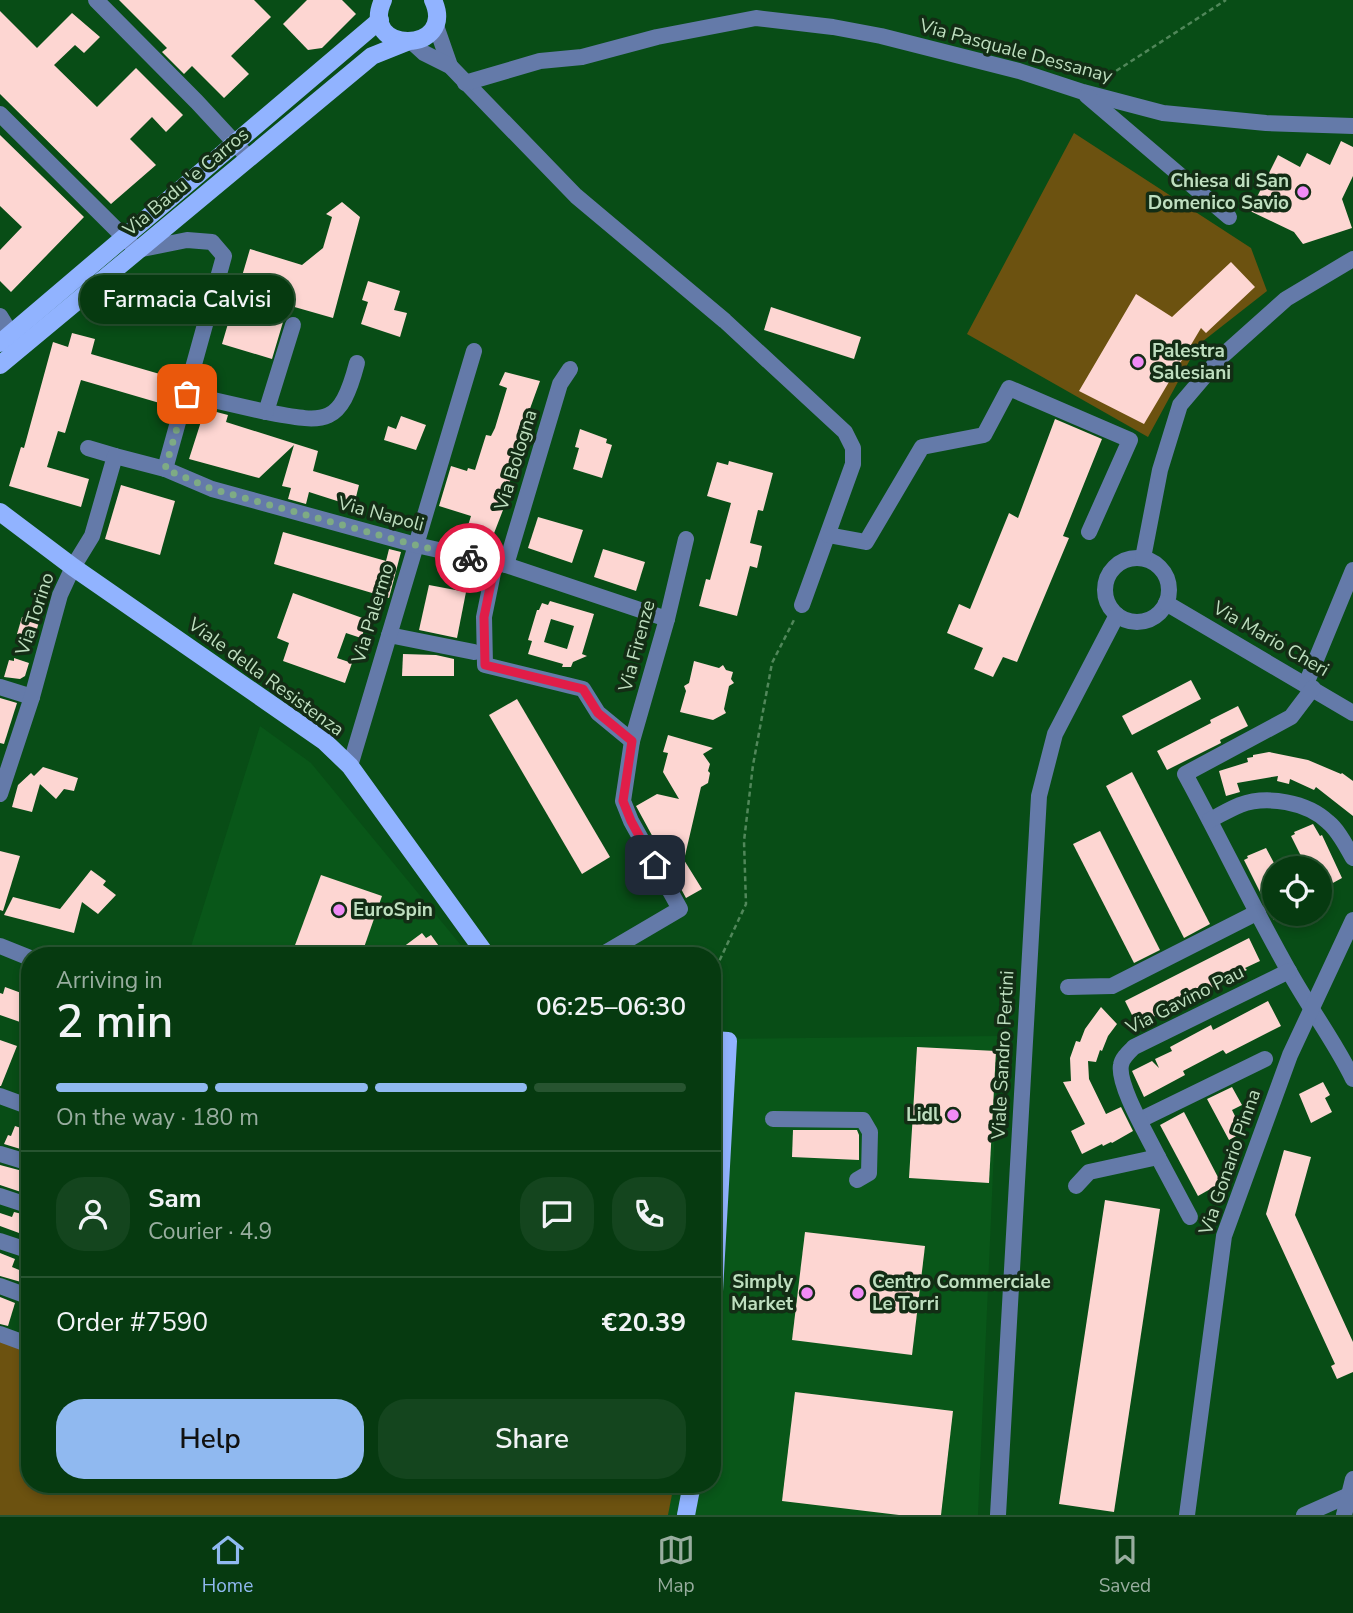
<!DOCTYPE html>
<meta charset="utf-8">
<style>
:root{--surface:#063a10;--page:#14451e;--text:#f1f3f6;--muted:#98ad9f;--line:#275430;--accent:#90b9f0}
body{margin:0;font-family:"Nunito Sans",sans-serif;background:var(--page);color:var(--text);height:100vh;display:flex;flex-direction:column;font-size:26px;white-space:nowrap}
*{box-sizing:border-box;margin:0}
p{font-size:23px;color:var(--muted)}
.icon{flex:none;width:38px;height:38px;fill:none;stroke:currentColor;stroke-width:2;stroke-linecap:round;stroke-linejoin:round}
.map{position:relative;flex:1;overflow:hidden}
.sheet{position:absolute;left:21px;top:947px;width:700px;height:546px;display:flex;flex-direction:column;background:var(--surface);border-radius:28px;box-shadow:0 4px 10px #0003,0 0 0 2px var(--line)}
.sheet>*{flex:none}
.controls{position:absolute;left:1262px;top:856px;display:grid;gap:14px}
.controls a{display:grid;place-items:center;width:70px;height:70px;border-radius:50%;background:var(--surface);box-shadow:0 4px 10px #0003,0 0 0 2px var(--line);font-size:35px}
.pin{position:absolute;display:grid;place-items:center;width:60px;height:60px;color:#fff;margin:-30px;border-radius:14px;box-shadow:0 4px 10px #0006}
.courier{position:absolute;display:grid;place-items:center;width:70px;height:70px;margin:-35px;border:5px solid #e11d48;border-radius:50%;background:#fff;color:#222;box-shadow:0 2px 9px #0007}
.bubble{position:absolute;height:49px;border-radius:24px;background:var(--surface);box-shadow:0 4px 10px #0003,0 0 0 2px var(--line);font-size:23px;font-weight:600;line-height:49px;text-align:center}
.summary em{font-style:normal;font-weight:600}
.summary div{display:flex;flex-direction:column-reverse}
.summary{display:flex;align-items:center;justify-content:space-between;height:119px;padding:0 35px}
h1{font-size:46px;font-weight:600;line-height:52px}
.bar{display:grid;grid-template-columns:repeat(4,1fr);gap:10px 7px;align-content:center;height:84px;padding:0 35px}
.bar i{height:9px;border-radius:5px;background:var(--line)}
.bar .selected{background:var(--accent)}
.bar p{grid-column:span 4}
.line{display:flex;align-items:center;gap:18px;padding:0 35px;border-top:2px solid var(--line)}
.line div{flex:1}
.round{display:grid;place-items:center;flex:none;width:74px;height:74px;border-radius:28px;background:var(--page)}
.button{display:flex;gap:14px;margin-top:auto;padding:14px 35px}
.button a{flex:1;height:80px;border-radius:28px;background:var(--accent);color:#111;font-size:28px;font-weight:600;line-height:80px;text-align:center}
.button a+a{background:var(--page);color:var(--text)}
.tab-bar{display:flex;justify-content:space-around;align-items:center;height:98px;border-top:2px solid var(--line);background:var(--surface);font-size:19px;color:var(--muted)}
.tab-bar a{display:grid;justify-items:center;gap:4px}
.tab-bar .selected{color:var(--accent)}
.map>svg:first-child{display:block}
.built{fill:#095719}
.green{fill:#6c5210}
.building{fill:#fdd6d2;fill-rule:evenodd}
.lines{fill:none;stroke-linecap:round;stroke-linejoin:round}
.path{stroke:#51875a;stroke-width:2.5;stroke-dasharray:5 3.5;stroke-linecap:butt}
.minor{stroke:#647aa9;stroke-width:16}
.major{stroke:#91b3ff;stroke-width:18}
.done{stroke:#7eab84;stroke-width:7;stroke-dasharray:0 12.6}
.route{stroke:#e11d48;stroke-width:9}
.poi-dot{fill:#f08bf5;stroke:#132d15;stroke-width:2.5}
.labels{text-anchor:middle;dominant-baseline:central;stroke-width:7;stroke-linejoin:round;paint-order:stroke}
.street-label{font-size:19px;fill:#bedebf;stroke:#132d15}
.poi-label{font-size:19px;font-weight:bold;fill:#bedebf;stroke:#132d15;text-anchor:end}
</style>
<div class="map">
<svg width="1353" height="1515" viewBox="0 0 1353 1515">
<rect width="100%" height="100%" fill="#084d16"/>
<g class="built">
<polygon points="260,726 311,763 469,955 188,956"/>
<polygon points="999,1036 978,1515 668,1515 672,1484 712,1484 712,1039"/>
</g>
<g class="green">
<polygon points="1074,133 1251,248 1267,291 1198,345 1148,437 967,334"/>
<polygon points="0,1342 30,1351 30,1484 674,1484 668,1515 0,1515"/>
</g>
<g class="building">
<polygon points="119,0 254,0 271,17 231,56 249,74 224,98 192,66 184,74 162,52 167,48"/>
<polygon points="307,0 342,0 356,14 322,48 308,50 283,24"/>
<polygon points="0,11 37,48 72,13 100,37 84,53 75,45 54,65 97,107 136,68 183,115 166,132 152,117 130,139 156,165 111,204 0,94"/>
<polygon points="0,135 84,217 11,292 0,281 0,250 22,227 0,206"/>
<polygon points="1341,141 1353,147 1353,176 1342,199 1352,228 1303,244 1294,232 1250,211 1278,155 1300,167 1307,153 1330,165"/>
<polygon points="342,202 360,217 333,318 291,306 288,316 283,322 272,359 222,344 250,249 302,265 323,248 332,217 326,214"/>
<polygon points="1231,262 1255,287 1206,333 1201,328 1144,424 1079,391 1136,294 1172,317"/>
<polygon points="368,281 400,291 394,310 407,313 400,337 361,324 368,302 362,300"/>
<polygon points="771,307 861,337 854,359 764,330"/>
<polygon points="72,333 95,339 91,354 170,377 163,404 81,380 65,433 58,431 47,467 89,479 81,507 9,486 21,447 24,448 53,342 68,347"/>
<polygon points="505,372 540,381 527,417 525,416 515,449 518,449 503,510 491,541 466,532 471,516 439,506 451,466 467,471 468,468 475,470 486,435 491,436 495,428 507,388 499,385"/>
<polygon points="205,409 228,415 226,422 318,451 313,471 359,485 356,497 359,508 309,492 306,504 288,499 291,488 282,486 294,445 259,478 189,459"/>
<polygon points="401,416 426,425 416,450 384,440 388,426 396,429"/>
<polygon points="1055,419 1102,439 1063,536 1069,538 1017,662 1003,657 993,677 974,669 983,648 947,633 959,604 970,609 1009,513 1018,518"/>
<polygon points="580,429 607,439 606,443 612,445 602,478 573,469 579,448 575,447"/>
<polygon points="729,461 773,473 763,511 758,510 750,543 762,546 757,568 750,566 737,616 699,606 706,579 710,580 731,503 707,496 717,462 728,465"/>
<polygon points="121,485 175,501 160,555 105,539"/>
<polygon points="538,517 583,530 572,563 528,548"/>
<polygon points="283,532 386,561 389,549 401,552 389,598 274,564"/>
<polygon points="603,549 645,562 636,591 594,577"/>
<polygon points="429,585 466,592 457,638 419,630"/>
<polygon points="293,593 368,620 361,638 346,633 337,658 352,663 345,683 283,661 289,643 277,638"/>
<path d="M550,601L594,614L582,654L587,656L573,662L571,667H562L563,664L528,654L532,641L528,640L537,610H539L542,603L548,605ZM551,619L574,626L567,649L544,642Z"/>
<polygon points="22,617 39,622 34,639 17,634"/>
<polygon points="403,654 436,655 454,659 454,676 402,676"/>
<polygon points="14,658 29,663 25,676 20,679 4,677 9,660 14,661"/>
<polygon points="694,661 719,668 723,665 726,670 733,672 731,679 734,683 729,686 724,709 726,713 713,720 680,712 686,691 684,686 689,683"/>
<polygon points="1191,680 1201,699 1132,735 1122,716"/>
<polygon points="0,698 17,703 4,744 0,743"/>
<polygon points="517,699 610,857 582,874 489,715"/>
<polygon points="1238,706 1248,726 1220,740 1221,743 1167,770 1157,751 1211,723 1210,720"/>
<polygon points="668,735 713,748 703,754 710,764 708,771 710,773 708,783 701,787 684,860 702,889 686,898 636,806 657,794 679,799 663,772 668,753 663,752"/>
<polygon points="1269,752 1308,760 1341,774 1342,773 1353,781 1353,816 1316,787 1314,790 1290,779 1289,784 1277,781 1278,776 1237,783 1240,792 1226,796 1219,771 1248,762 1247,758 1253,757 1253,755"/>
<polygon points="43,767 78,778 74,791 64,789 56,799 40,784 32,812 12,807 18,785 31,773 34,776"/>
<polygon points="1132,772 1210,924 1184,938 1106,786"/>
<polygon points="1313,824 1320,836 1322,835 1342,878 1320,890 1320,868 1307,868 1291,836 1295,834 1294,832"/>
<polygon points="1100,831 1160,950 1134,963 1073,844"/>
<polygon points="1266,848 1274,863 1274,920 1244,860 1248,858 1247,856"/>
<polygon points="0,851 20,856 3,911 0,910"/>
<polygon points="91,870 106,881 103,885 116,895 98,914 82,902 74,933 4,915 13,897 60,909"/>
<polygon points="321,875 382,896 361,956 291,956"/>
<polygon points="422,933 426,938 431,935 446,956 391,956"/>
<polygon points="1249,938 1260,961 1245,968 1247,970 1137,1025 1125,1001"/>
<polygon points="5,987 24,994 22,1001 27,1004 20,1022 0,1015 0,993 3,994"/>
<polygon points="1268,1001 1281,1026 1226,1054 1223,1050 1183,1071 1185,1075 1144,1097 1132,1071 1152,1061 1159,1068 1155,1059 1172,1051 1170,1047 1211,1025 1213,1030"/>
<polygon points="1101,1007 1117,1024 1108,1036 1102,1051 1100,1050 1096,1062 1088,1061 1089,1079 1106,1114 1121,1107 1133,1131 1112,1143 1111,1142 1103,1146 1102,1144 1082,1154 1071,1131 1085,1124 1063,1082 1071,1081 1070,1058 1076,1041 1080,1042 1085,1029"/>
<polygon points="0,1040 17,1046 1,1086 0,1086"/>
<polygon points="917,1047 996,1051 989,1183 909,1178"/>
<polygon points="1323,1082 1330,1095 1325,1098 1332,1112 1311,1123 1299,1094"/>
<polygon points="1232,1087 1242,1105 1232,1110 1238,1122 1235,1124 1240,1134 1229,1140 1207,1099"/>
<polygon points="1184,1112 1221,1183 1198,1196 1160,1125"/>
<polygon points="15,1126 30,1131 27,1151 4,1144 8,1135 11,1136"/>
<polygon points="793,1130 857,1130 859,1135 859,1160 792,1157"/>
<polygon points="1284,1150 1311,1157 1295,1215 1353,1342 1353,1372 1337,1379 1331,1366 1335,1364 1266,1214"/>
<polygon points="0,1165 30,1173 30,1195 0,1185"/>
<polygon points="1105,1200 1160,1209 1114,1512 1059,1504"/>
<polygon points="14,1212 30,1216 30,1237 0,1226 0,1213 12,1217"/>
<polygon points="805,1232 925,1246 912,1355 792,1340"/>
<polygon points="0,1253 15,1259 12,1267 24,1272 21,1282 0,1276"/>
<polygon points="0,1297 15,1303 8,1326 0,1324"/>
<polygon points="795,1392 953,1411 941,1515 899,1515 782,1501"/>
</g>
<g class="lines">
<g class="path">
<polyline points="1102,80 1226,0"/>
<polyline points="716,968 746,904 744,841 753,765 772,663 795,618"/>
</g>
<g class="minor">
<polyline points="96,0 197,102 248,157"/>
<polyline points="435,23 450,66"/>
<polyline points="412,42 424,53 450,66 576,196 725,321 845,432 853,448 853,464 802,605"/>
<polyline points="465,83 540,61 582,57 657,37 756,18 833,27 881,36 1019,71 1083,92 1163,113 1266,123 1353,126"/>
<polyline points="1087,96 1229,217"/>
<polyline points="0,114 137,250 187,240 212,242 224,256 165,469"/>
<polyline points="0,316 11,334"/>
<path d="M293,325L266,412C326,423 340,427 357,363"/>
<polyline points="187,394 266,412"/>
<polyline points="88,448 115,456"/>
<polyline points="828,535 866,542 922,447 984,435 1009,388 1130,440 1089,532"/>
<circle cx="1137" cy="590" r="32"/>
<polyline points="1143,558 1160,470 1180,405 1220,358 1286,299 1353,259"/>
<polyline points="495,563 484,617 485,665 583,689 598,713 632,741"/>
<polyline points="506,565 560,384 570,369"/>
<polyline points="1166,603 1353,713"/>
<polyline points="389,635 474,652"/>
<polyline points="1306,684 1353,570"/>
<polyline points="0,687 32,697"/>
<path d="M1313,688L1291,717L1185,774C1221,840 1253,908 1290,973C1310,1009 1335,1042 1353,1079"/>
<polyline points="350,766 474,351"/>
<polyline points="0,794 32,697 60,595 73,567 92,536 115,456 165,469 212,489 416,545 506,565 667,619"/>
<path d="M1210,820C1220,815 1230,809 1240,805C1267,795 1307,802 1328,822C1339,831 1346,846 1353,858"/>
<polyline points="0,946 30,958"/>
<polyline points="600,956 680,909 631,821 623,801 632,741 667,619 686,539"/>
<polyline points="1068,987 1112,986 1258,912"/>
<polyline points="0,1096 30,1107"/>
<polyline points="773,1119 863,1120 870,1132 869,1173 857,1180"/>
<polyline points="1140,1120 1265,1059"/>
<polyline points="0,1154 30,1163"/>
<polyline points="1158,1157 1190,1217"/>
<path d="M1076,1186L1089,1172L1158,1157C1149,1138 1117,1085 1121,1065C1122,1058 1129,1052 1134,1047L1289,971"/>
<polyline points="0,1196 30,1206"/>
<polyline points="0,1241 30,1251"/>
<polyline points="0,1286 30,1297"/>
<polyline points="0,1334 30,1345"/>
<polyline points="998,1515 1039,796 1055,734 1117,615"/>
<polyline points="1187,1515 1224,1236 1290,1055 1353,920"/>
<polyline points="1304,1515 1349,1495"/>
<polyline points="1344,1515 1353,1479"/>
</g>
<g class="major">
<path d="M383,0C358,55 458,54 433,0"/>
<polyline points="0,343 380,20"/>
<polyline points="0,365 372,56 407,42"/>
<polyline points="0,512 73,567 324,741 350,766 487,956"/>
<polyline points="712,1040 728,1041 712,1327"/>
<polyline points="686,1515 692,1484"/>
</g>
</g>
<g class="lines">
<polyline class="done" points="187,394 165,469 212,489 415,545 470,558"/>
<polyline class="route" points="470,558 495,563 484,617 485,665 583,689 598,713 632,741 623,801 631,821 655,865"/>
</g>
<g class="poi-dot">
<circle cx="1303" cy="192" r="7"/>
<circle cx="1138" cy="362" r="7"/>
<circle cx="339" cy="910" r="7"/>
<circle cx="953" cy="1115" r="7"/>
<circle cx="807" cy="1293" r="7"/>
<circle cx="858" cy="1293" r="7"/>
</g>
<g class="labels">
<g class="street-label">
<text transform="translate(1016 51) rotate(15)">Via Pasquale Dessanay</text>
<text transform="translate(186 182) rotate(-40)">Via Badu 'e Carros</text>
<text transform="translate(516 460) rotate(-73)">Via Bologna</text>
<text transform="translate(381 514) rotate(15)">Via Napoli</text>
<text transform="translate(373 613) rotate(-73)">Via Palermo</text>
<text transform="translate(35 614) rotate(-72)">Via Torino</text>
<text transform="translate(1271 639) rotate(30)">Via Mario Cheri</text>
<text transform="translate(637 646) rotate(-75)">Via Firenze</text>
<text transform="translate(266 677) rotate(36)">Viale della Resistenza</text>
<text transform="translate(1185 1000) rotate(-27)">Via Gavino Pau</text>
<text transform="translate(1003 1055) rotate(-87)">Viale Sandro Pertini</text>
<text transform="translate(1230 1162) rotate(-71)">Via Gonario Pinna</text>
</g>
<g class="poi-label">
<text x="1289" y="181">Chiesa di San<tspan x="1289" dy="22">Domenico Savio</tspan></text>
<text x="1152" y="351" text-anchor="start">Palestra<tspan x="1152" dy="22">Salesiani</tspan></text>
<text x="353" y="910" text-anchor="start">EuroSpin</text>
<text x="939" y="1115">Lidl</text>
<text x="793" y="1282">Simply<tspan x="793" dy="22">Market</tspan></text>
<text x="872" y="1282" text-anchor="start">Centro Commerciale<tspan x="872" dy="22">Le Torri</tspan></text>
</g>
</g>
</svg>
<div class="controls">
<a><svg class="icon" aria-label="locate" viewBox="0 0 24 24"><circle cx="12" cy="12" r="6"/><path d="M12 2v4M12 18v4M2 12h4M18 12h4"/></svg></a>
</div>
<div class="pin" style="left:187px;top:394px;background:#ea580c"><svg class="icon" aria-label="bag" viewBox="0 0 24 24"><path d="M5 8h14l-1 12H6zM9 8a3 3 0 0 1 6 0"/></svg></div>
<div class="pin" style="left:655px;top:865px;background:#1f2937"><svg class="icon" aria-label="home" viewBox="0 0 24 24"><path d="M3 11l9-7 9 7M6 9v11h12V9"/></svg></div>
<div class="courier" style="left:470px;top:558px"><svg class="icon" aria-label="bike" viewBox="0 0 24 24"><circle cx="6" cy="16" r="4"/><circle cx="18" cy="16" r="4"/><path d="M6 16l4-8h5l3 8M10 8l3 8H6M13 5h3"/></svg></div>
<div class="bubble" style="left:80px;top:275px;width:214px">Farmacia Calvisi</div>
<section class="sheet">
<div class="summary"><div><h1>2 min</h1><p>Arriving in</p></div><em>06:25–06:30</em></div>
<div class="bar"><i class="selected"></i><i class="selected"></i><i class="selected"></i><i></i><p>On the way · 180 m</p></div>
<div class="line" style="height:126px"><a class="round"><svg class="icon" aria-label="person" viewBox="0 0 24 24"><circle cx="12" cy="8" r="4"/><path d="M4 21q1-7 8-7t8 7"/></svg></a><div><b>Sam</b><p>Courier · 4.9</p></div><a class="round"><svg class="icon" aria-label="chat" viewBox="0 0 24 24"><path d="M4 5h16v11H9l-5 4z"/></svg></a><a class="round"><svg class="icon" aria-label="phone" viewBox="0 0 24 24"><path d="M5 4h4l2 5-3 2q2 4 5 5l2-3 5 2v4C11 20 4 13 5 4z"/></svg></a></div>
<div class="line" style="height:91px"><div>Order #7590</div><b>€20.39</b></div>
<div class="button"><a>Help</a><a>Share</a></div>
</section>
</div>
<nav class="tab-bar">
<a class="selected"><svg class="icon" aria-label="home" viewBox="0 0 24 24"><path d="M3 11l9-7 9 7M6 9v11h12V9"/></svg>Home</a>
<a><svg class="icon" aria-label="map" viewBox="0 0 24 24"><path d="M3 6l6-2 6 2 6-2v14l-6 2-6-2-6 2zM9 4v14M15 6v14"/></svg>Map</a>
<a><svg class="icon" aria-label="saved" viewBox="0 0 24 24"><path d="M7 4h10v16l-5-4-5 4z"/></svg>Saved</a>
</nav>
